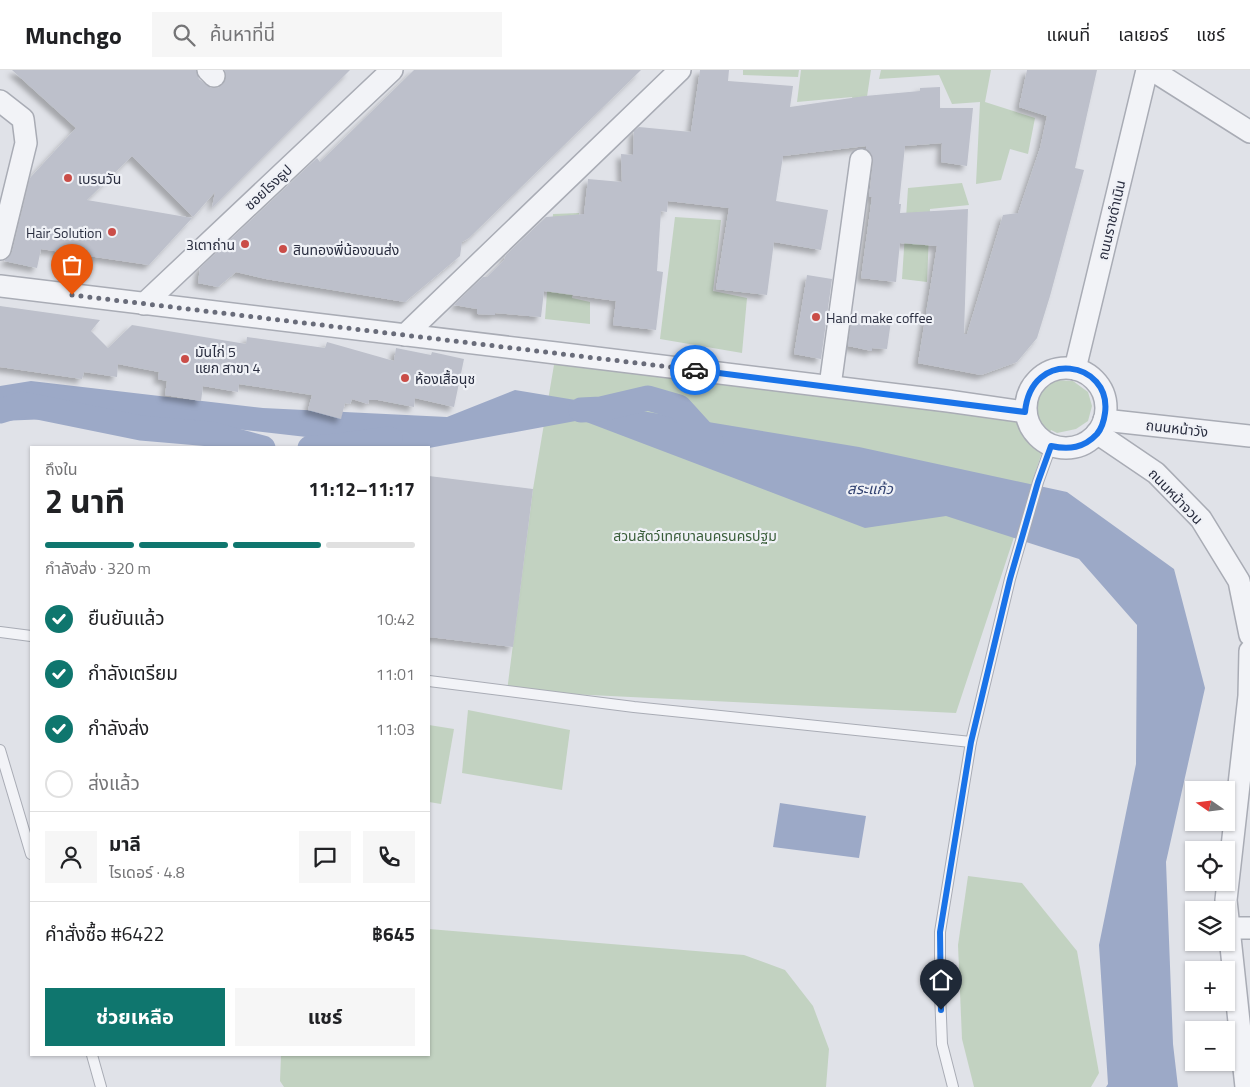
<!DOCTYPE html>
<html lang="th">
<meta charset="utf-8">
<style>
:root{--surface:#fff;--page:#f6f6f6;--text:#202124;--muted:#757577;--line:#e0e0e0;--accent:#0f766e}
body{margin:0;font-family:"Titillium Web","Noto Sans Thai",sans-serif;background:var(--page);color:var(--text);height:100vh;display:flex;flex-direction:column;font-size:19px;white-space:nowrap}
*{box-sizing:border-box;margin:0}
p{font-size:16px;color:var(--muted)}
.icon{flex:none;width:28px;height:28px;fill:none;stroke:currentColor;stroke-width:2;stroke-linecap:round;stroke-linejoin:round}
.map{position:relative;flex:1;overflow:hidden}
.panel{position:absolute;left:30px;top:376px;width:400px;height:610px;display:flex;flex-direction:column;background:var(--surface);border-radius:0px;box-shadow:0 1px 4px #0004}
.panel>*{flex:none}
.needle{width:32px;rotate:284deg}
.controls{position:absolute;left:1185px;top:711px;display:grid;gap:10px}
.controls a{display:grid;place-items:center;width:50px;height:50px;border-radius:0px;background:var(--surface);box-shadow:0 1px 4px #0004;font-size:25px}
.pin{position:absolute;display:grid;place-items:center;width:42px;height:42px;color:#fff;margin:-51px -21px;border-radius:50% 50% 50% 0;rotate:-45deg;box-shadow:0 0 5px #0007}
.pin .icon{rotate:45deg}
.courier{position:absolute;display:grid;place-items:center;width:50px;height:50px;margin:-25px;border:4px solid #1a73e8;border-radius:50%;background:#fff;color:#222;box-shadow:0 1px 6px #0007}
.headline em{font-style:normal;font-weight:700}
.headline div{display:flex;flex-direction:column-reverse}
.headline{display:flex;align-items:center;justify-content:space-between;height:85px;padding:0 15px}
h1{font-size:32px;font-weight:700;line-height:38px}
.bar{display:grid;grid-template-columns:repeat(4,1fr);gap:8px 5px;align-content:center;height:60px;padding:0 15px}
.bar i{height:6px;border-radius:4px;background:var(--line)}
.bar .selected{background:var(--accent)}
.bar p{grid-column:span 4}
.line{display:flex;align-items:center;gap:12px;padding:0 15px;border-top:1px solid var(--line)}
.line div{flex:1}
.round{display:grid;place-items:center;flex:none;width:52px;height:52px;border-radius:0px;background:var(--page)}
ol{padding:0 15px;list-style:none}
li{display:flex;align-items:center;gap:15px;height:55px}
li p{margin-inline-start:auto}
li .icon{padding:5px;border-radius:50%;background:var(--accent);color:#fff;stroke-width:4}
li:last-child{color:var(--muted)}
li i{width:28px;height:28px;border:2px solid var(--line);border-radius:50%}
.action{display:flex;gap:10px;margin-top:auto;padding:10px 15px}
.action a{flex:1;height:58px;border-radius:0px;background:var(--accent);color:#fff;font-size:20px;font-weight:700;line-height:58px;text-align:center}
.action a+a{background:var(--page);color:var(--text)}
header{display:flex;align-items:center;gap:30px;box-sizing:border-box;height:70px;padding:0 25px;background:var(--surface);border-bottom:1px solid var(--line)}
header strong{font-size:24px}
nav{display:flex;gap:28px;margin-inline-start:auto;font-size:18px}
.search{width:350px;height:45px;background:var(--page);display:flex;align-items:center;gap:12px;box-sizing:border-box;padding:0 18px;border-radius:0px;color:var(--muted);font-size:19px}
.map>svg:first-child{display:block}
.green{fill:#c2d2c1}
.water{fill:#9ca9c7}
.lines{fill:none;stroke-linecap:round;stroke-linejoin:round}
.canal{stroke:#9ca9c7;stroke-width:25}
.building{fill:#bdc0cb;filter:url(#shadow)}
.lane-casing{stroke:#a9acb5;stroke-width:12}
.street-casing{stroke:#a9acb5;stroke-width:24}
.lane{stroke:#f2f3f7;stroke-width:10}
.street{stroke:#f2f3f7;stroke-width:21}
.done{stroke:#696c7a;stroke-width:5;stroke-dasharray:0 9}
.route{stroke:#1a73e8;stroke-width:6}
.poi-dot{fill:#ca4d48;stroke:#eff1f6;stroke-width:2}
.labels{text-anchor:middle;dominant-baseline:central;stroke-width:4.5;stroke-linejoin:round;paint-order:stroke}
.poi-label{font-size:14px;fill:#292d3f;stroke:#eff1f6;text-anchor:start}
.street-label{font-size:14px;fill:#292d3f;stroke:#eff1f6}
.park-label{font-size:14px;fill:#375b37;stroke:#eff1f6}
.water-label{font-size:15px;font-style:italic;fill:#344472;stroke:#eff1f6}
</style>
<header>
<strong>Munchgo</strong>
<div class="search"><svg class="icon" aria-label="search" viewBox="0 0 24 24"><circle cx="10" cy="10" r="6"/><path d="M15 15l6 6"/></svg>ค้นหาที่นี่</div>
<nav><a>แผนที่</a><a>เลเยอร์</a><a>แชร์</a></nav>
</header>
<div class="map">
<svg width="1250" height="1017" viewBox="0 0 1250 1017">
<defs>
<filter id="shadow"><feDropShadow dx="-4.5" dy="4.5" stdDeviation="2.5" flood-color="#0004"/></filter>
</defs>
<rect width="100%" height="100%" fill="#e0e2e8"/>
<g class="green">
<polygon points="743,0 799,0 798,7 743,5"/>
<polygon points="801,0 871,0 865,40 856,41 852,27 797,32"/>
<polygon points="881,0 991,0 985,32 1035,48 1028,84 1010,79 1001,110 976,114 980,32 952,34 939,5 879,9"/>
<polygon points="962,113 969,135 930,139 927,212 902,209 908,118"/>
<polygon points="579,143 572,228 590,232 590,254 545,249 553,144"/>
<polygon points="675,147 721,150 713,221 747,228 742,283 660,269"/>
<polygon points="556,283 1035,337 1040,319 1056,310 1073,311 1088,322 1092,336 1088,351 1076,359 1057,363 1051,360 1045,373 956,643 507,621 533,419"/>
<polygon points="468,640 570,660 562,720 462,703"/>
<polygon points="429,655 454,659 441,734 429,732"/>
<polygon points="968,806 1022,813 1077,881 1099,1003 1091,1017 974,1017 962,969 958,875"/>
<polygon points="429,859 744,885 785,900 813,936 829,979 826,1017 284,1017 280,1011 281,985 429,985"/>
</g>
<g class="water">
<polygon points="31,311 263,338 447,347 515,320 859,377 1067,422 1174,499 1205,618 1166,792 1173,974 1178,1017 1106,1017 1108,1014 1099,875 1136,694 1137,555 1079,489 946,446 865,458 581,350 429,378 394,377 122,346 0,351 0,316"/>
<polygon points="780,733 866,746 859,788 773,777"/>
</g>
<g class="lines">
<g class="canal">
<polyline points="581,340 601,339 648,328 679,337 709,370 711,371"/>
<polyline points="0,341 23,334 141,358 211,364 263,378"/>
<polyline points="310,378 329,377 390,369"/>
</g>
</g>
<g class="building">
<polygon points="12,0 196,0 199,9 211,18 218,18 223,14 226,9 225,0 350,0 212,138 215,122 193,147 132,86 87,130 192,148 149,195 41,179 37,198 4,191 9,187 12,182 30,108 76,58"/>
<polygon points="414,0 641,0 469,168 462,172 460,186 405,232 266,209 236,202 218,217 198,213 200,198 317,88 320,92"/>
<polygon points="700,0 729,0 728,11 793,16 790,37 865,26 920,21 920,18 940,17 940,38 973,38 967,96 941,92 942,73 905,76 899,134 901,134 900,143 968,139 964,264 967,264 1003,145 1018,143 1040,78 1047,46 1019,37 1027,0 1097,0 1075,98 1084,100 1050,226 1037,268 1017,292 981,305 918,293 937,176 900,173 896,212 861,208 872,127 869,127 873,92 872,85 866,79 866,76 783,86 776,131 828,140 821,180 774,172 767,225 716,219 729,138 668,131 667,142 661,141 657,201 663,202 656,260 613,255 616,231 544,221 541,247 495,243 495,245 477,244 477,239 454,235 483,207 487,207 504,190 506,185 546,147 584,144 588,109 622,112 621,84 633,85 634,61 639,57 691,62"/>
<polygon points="807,205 832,209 821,289 794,284"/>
<polygon points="0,236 100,250 91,261 108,278 132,255 246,274 247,267 325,278 327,272 394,291 396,278 431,285 432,282 464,289 454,337 415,328 414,337 378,330 369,330 368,334 352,329 350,334 345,333 341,349 308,340 312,325 239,314 238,322 203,316 201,331 165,325 167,311 158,309 159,302 118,294 117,307 84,302 82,309 0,297"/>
<polygon points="852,245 891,251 887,279 872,278 872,281 848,276"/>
<polygon points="429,406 533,419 513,577 429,567"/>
</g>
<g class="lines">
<defs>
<g id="lane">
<polyline points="0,562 31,566"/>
<polyline points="429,611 634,637 971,672"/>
<polyline points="0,680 31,784"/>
<polyline points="92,985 101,1017"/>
<polyline points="953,1017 942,974 940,922 940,862 971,672 1010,509 1038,412 1051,376"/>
</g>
<g id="street">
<polyline points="208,0 214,6"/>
<polyline points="1152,0 1250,62"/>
<polyline points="0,31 23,49 26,73 0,179"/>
<polyline points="0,216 556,283 948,331 1025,342"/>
<polyline points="144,234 392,0"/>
<polyline points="405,265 680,0"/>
<circle cx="1066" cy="338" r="40"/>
<polyline points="1075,299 1147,0"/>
<polyline points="830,316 861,90"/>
<polyline points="1104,350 1250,366"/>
<polyline points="1097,363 1156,403 1201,449 1239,511 1250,565"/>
<polyline points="1229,858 1250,858"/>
<polyline points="1246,1017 1226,830 1249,626 1250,581"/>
</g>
</defs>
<use href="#lane" class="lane-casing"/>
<use href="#street" class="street-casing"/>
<use href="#lane" class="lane"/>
<use href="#street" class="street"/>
</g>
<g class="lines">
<polyline class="done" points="72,225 695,300"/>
<path class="route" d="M695,300L1025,342C1031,277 1112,291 1105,343C1104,351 1102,358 1097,364C1084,378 1069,380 1051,376L1038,412L1010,509L971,672L940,862L941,940"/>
</g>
<g class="poi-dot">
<circle cx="68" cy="108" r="5"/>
<circle cx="112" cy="162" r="5"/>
<circle cx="245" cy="174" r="5"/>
<circle cx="283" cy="179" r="5"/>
<circle cx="816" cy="247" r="5"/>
<circle cx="185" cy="289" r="5"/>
<circle cx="405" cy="308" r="5"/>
</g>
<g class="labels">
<g class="poi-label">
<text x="78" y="108">เบรนวัน</text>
<text x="102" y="162" text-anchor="end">Hair Solution</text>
<text x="235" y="174" text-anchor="end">3เตาถ่าน</text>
<text x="293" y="179">สินทองพี่น้องขนส่ง</text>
<text x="826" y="247">Hand make coffee</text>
<text x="195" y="281">มันไก่ 5<tspan x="195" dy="16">แยก สาขา 4</tspan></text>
<text x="415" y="308">ห้องเสื้อนุช</text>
</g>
<g class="street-label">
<text transform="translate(268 117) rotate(-43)">ซอยโรงธูป</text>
<text transform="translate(1111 150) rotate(-77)">ถนนราชดำเนิน</text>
<text transform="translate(1177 358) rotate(7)">ถนนหน้าวัง</text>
<text transform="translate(1176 426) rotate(46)">ถนนหน้าจวน</text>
</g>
<g class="park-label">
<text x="695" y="465">สวนสัตว์เทศบาลนครนครปฐม</text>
</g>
<g class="water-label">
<text x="870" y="418">สระแก้ว</text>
</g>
</g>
</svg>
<div class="controls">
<a><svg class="needle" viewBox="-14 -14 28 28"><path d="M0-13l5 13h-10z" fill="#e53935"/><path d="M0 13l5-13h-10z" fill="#757577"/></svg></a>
<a><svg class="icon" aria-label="locate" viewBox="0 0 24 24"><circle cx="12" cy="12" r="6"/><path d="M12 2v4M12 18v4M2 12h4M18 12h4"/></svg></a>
<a><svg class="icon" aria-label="layers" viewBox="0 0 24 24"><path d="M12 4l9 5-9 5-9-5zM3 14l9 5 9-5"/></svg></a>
<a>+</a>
<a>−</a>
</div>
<div class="pin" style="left:72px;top:225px;background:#ea580c"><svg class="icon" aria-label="bag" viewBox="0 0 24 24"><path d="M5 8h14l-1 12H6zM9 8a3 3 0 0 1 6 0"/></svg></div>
<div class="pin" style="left:941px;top:940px;background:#1f2937"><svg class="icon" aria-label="home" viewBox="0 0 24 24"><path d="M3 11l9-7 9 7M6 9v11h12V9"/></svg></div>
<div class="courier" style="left:695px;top:300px"><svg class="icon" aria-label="car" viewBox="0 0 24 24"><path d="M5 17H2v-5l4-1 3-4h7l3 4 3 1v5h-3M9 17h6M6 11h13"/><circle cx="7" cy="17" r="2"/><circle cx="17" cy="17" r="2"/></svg></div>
<section class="panel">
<div class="headline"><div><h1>2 นาที</h1><p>ถึงใน</p></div><em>11:12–11:17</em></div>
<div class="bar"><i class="selected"></i><i class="selected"></i><i class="selected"></i><i></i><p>กำลังส่ง · 320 m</p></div>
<ol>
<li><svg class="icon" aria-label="check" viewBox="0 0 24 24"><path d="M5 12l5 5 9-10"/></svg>ยืนยันแล้ว<p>10:42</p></li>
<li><svg class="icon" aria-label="check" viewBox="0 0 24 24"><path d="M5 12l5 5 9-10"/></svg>กำลังเตรียม<p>11:01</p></li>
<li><svg class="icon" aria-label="check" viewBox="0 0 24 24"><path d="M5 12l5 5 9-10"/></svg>กำลังส่ง<p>11:03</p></li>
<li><i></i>ส่งแล้ว</li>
</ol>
<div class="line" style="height:90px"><a class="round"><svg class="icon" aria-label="person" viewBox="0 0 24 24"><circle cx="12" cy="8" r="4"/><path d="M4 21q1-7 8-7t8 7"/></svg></a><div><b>มาลี</b><p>ไรเดอร์ · 4.8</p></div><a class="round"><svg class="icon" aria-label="chat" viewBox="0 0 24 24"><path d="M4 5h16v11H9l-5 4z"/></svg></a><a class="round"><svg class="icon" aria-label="phone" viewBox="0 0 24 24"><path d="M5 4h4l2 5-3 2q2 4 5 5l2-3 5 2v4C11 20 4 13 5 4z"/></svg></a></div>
<div class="line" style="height:65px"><div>คำสั่งซื้อ #6422</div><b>฿645</b></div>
<div class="action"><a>ช่วยเหลือ</a><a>แชร์</a></div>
</section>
</div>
